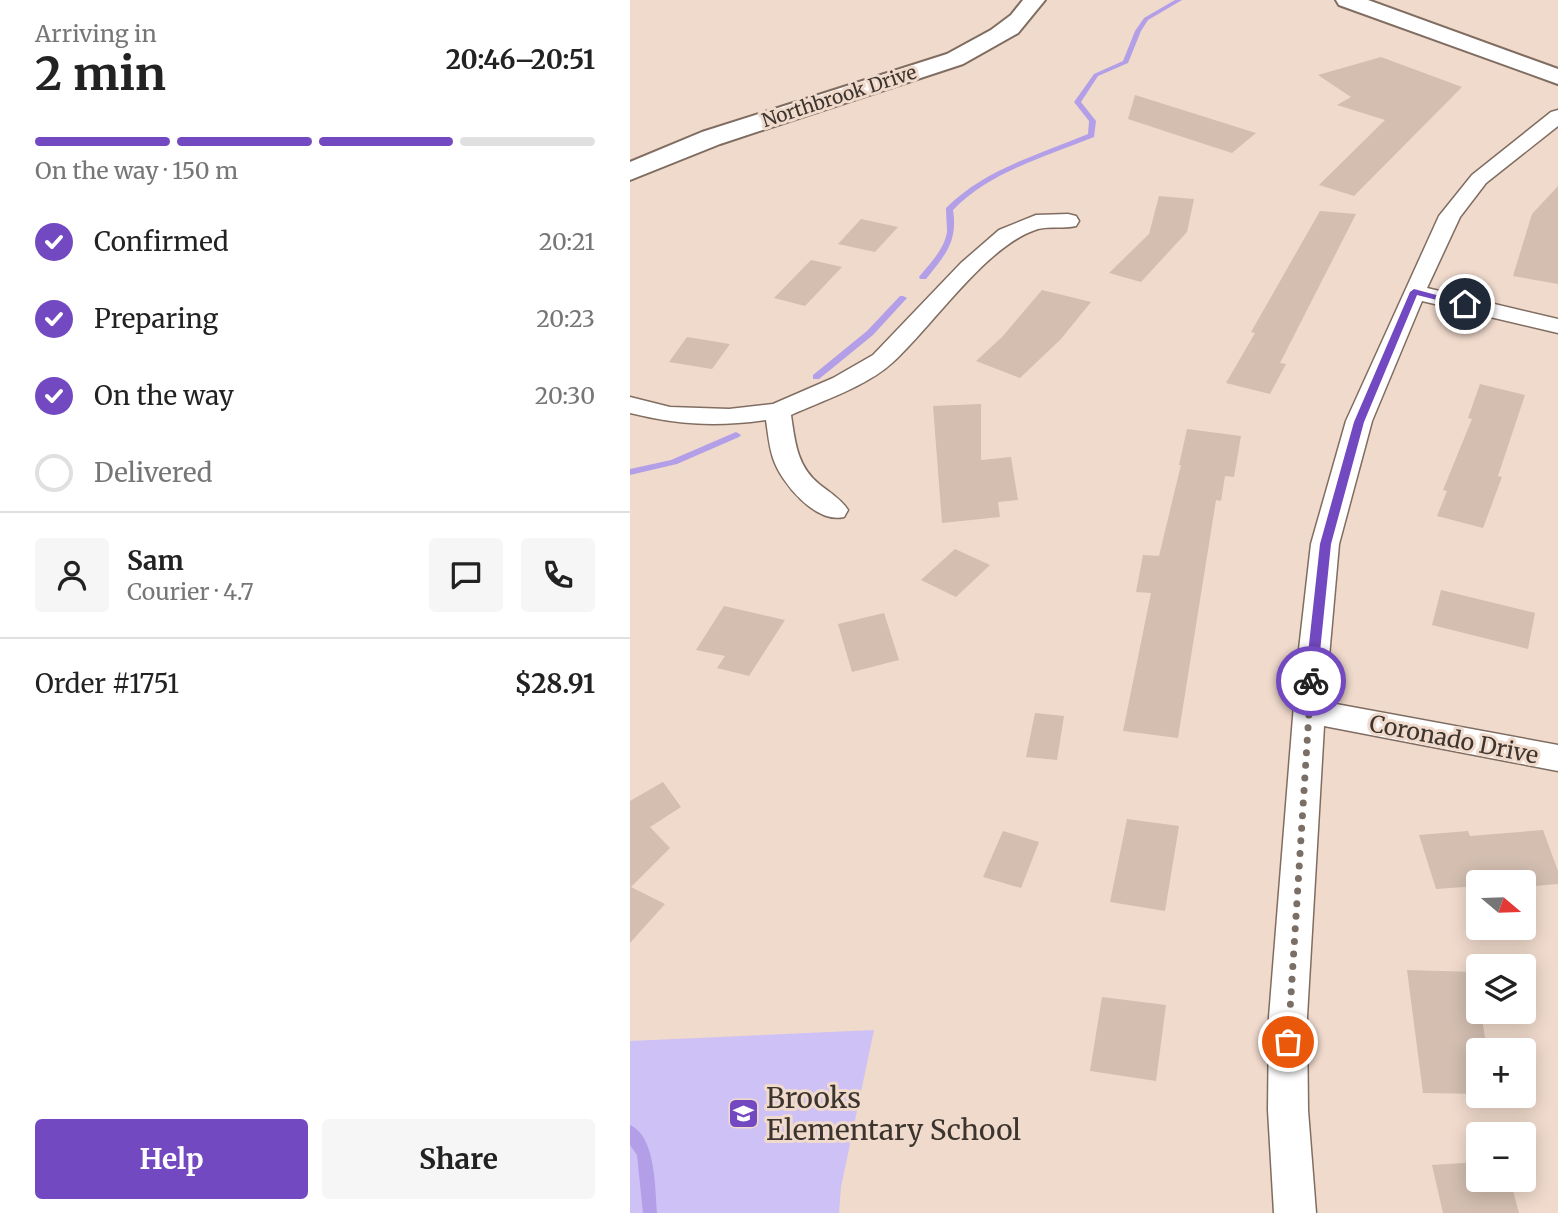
<!DOCTYPE html>
<meta charset="utf-8">
<style>
:root{--surface:#fff;--page:#f6f6f6;--text:#222;--muted:#767676;--line:#e0e0e0;--accent:#7349c1}
body{margin:0;font-family:Merriweather,serif;background:var(--page);color:var(--text);height:100vh;display:flex;flex-direction:column;font-size:26px;white-space:nowrap}
*{box-sizing:border-box;margin:0}
p{font-size:23px;color:var(--muted)}
.icon{flex:none;width:38px;height:38px;fill:none;stroke:currentColor;stroke-width:2;stroke-linecap:round;stroke-linejoin:round}
.map{position:relative;flex:1;overflow:hidden}
.details{display:flex;flex-direction:column;background:var(--surface);width:630px}
.details>*{flex:none}
.needle{width:46px;rotate:109deg}
.controls{position:absolute;left:836px;top:870px;display:grid;gap:14px}
.controls a{display:grid;place-items:center;width:70px;height:70px;border-radius:7px;background:var(--surface);box-shadow:0 4px 18px #0003;font-size:35px}
.pin{position:absolute;display:grid;place-items:center;width:60px;height:60px;color:#fff;margin:-30px;border:4px solid #fff;border-radius:50%;box-shadow:0 2px 7px #0007}
.courier{position:absolute;display:grid;place-items:center;width:70px;height:70px;margin:-35px;border:5px solid #7349c1;border-radius:50%;background:#fff;color:#222;box-shadow:0 2px 9px #0007}
.overview em{font-style:normal;font-weight:700}
.overview div{display:flex;flex-direction:column-reverse}
.overview{display:flex;align-items:center;justify-content:space-between;height:119px;padding:0 35px}
h1{font-size:46px;font-weight:700;line-height:52px}
.bar{display:grid;grid-template-columns:repeat(4,1fr);gap:10px 7px;align-content:center;height:84px;padding:0 35px}
.bar i{height:9px;border-radius:5px;background:var(--line)}
.bar .selected{background:var(--accent)}
.bar p{grid-column:span 4}
.line{display:flex;align-items:center;gap:18px;padding:0 35px;border-top:2px solid var(--line)}
.line div{flex:1}
.round{display:grid;place-items:center;flex:none;width:74px;height:74px;border-radius:7px;background:var(--page)}
ol{padding:0 35px;list-style:none}
li{display:flex;align-items:center;gap:21px;height:77px}
li p{margin-inline-start:auto}
li .icon{padding:7px;border-radius:50%;background:var(--accent);color:#fff;stroke-width:4}
li:last-child{color:var(--muted)}
li i{width:38px;height:38px;border:4px solid var(--line);border-radius:50%}
.cta{display:flex;gap:14px;margin-top:auto;padding:14px 35px}
.cta a{flex:1;height:80px;border-radius:7px;background:var(--accent);color:#fff;font-size:28px;font-weight:700;line-height:80px;text-align:center}
.cta a+a{background:var(--page);color:var(--text)}
main{display:flex;flex:1;min-height:0}
.map>svg:first-child{display:block}
.green{fill:#cec1f5}
.lines{fill:none;stroke-linecap:round;stroke-linejoin:round}
.stream{fill:#b29fe7;fill-rule:evenodd}
.building{fill:#d3beb0}
.street-casing{stroke:#806d61;stroke-width:3}
.secondary-casing{stroke:#806d61;stroke-width:4}
.street{fill:#fff;fill-rule:evenodd}
.secondary{fill:#fff;fill-rule:evenodd}
.route{fill:#7349c1}
.done{stroke:#7b6e65;stroke-width:7;stroke-dasharray:0 12.6}
.labels{text-anchor:middle;dominant-baseline:central;stroke-width:6;stroke-linejoin:round;paint-order:stroke}
.far-street-label{font-size:19px;fill:#3c342e;stroke:#f0dacc}
.street-label{font-size:23px;fill:#3c342e;stroke:#f0dacc}
.near-poi-label{font-size:28px;fill:#3c342e;stroke:#f0dacc;text-anchor:start}
</style>
<main>
<section class="details">
<div class="overview"><div><h1>2 min</h1><p>Arriving in</p></div><em>20:46–20:51</em></div>
<div class="bar"><i class="selected"></i><i class="selected"></i><i class="selected"></i><i></i><p>On the way · 150 m</p></div>
<ol>
<li><svg class="icon" aria-label="check" viewBox="0 0 24 24"><path d="M5 12l5 5 9-10"/></svg>Confirmed<p>20:21</p></li>
<li><svg class="icon" aria-label="check" viewBox="0 0 24 24"><path d="M5 12l5 5 9-10"/></svg>Preparing<p>20:23</p></li>
<li><svg class="icon" aria-label="check" viewBox="0 0 24 24"><path d="M5 12l5 5 9-10"/></svg>On the way<p>20:30</p></li>
<li><i></i>Delivered</li>
</ol>
<div class="line" style="height:126px"><a class="round"><svg class="icon" aria-label="person" viewBox="0 0 24 24"><circle cx="12" cy="8" r="4"/><path d="M4 21q1-7 8-7t8 7"/></svg></a><div><b>Sam</b><p>Courier · 4.7</p></div><a class="round"><svg class="icon" aria-label="chat" viewBox="0 0 24 24"><path d="M4 5h16v11H9l-5 4z"/></svg></a><a class="round"><svg class="icon" aria-label="phone" viewBox="0 0 24 24"><path d="M5 4h4l2 5-3 2q2 4 5 5l2-3 5 2v4C11 20 4 13 5 4z"/></svg></a></div>
<div class="line" style="height:91px"><div>Order #1751</div><b>$28.91</b></div>
<div class="cta"><a>Help</a><a>Share</a></div>
</section>
<div class="map">
<svg width="928" height="1213" viewBox="0 0 928 1213">
<rect width="100%" height="100%" fill="#f0dacc"/>
<polygon class="green" points="244,1030 211,1187 209,1213 0,1213 0,1041"/>
<g class="lines">
<g class="stream">
<path d="M545,0H552L518,20L511,31L498,63L468,76L451,102L466,121L464,137C415,157 361,171 323,210C328,242 315,255 296,279H290L289,277C300,263 314,250 317,232C317,224 316,216 316,208C355,169 408,155 458,134L459,121L444,102L464,74L493,61L505,31L514,18Z"/>
<polygon points="270,296 273,296 277,298 243,335 189,379 183,379 183,375 237,331"/>
<polygon points="106,432 111,435 109,437 47,464 0,475 0,469 41,460"/>
<path d="M0,1125C26,1136 25,1189 27,1213H13L7,1155L0,1145Z"/>
</g>
</g>
<g class="building">
<polygon points="751,57 832,87 724,196 689,185 755,120 707,105 721,97 688,75"/>
<polygon points="505,95 626,133 602,153 568,142 498,119"/>
<polygon points="928,186 928,284 883,276 902,214"/>
<polygon points="529,196 564,199 557,232 511,282 479,273 519,234"/>
<polygon points="690,211 726,214 650,363 656,364 640,394 596,383 625,333 621,332"/>
<polygon points="231,219 268,227 245,252 208,244"/>
<polygon points="181,260 212,267 175,306 144,298"/>
<polygon points="412,290 461,302 431,339 390,378 346,361 372,337"/>
<polygon points="57,337 100,344 82,369 39,362"/>
<polygon points="850,384 895,395 868,476 872,477 853,528 807,516 817,491 813,490 842,419 838,418"/>
<polygon points="351,404 351,460 381,457 388,500 368,502 370,517 312,523 303,406"/>
<polygon points="557,429 611,436 604,477 595,476 591,501 586,500 548,738 493,731 521,593 506,592 513,555 529,556 551,465 549,465"/>
<polygon points="325,549 360,565 326,597 291,580"/>
<polygon points="811,590 905,613 898,649 802,625"/>
<polygon points="94,606 155,620 119,676 87,668 95,656 66,650"/>
<polygon points="254,613 269,660 222,672 208,624"/>
<polygon points="405,713 434,716 427,760 396,757"/>
<polygon points="33,782 51,807 20,827 40,848 1,887 35,904 0,943 0,801"/>
<polygon points="497,819 549,826 535,911 480,902"/>
<polygon points="913,830 928,871 928,884 894,887 894,882 849,882 849,886 806,889 789,835 838,831 840,836"/>
<polygon points="373,831 409,842 391,888 353,877"/>
<polygon points="777,970 844,972 849,1012 851,1012 857,1050 849,1050 849,1094 793,1093"/>
<polygon points="472,997 536,1005 526,1081 460,1071"/>
<polygon points="849,1162 849,1180 880,1180 889,1213 813,1213 802,1165"/>
</g>
<g class="lines">
<defs>
<g id="street">
<polygon points="928,110 928,126 856,183 830,217 797,288 928,319 928,333 792,301 742,421 709,544 695,702 928,745 928,771 694,726 677,1017 678,1110 686,1213 644,1213 638,1110 639,1017 667,667 681,544 716,421 809,216 842,175 921,112"/>
<path d="M438,214L446,216L449,221L446,226C434,229 420,226 408,229C356,245 303,326 262,363C237,386 192,401 161,415C165,442 167,466 189,484C199,492 211,499 218,510L214,517C186,524 151,483 143,458C139,446 138,433 136,420C87,427 48,425 0,413V397L40,407L99,409L143,404L203,378L243,355L331,263L369,230L406,215Z"/>
</g>
<g id="secondary">
<polygon points="393,0 415,0 388,33 333,64 90,144 0,180 0,162 72,132 317,54 361,30 381,15"/>
<polygon points="706,0 738,0 928,69 928,84 709,5"/>
</g>
</defs>
<use href="#street" class="street-casing"/>
<use href="#secondary" class="secondary-casing"/>
<use href="#street" class="street"/>
<use href="#secondary" class="secondary"/>
</g>
<polygon class="route" points="784,289 840,304 835,307 787,295 734,422 701,544 687,681 681,685 675,681 690,544 724,422 780,292"/>
<g class="lines">
<polyline class="done" points="658,1042 681,681"/>
</g>
<defs>
<symbol id="school-square" viewBox="-11 -11 22 22"><rect x="-9" y="-9" width="18" height="18" rx="4" fill="#7349c1" stroke="#f0dacc"/><path d="M0-5L7-2L0 1L-7-2ZM-4 1L0 2.5L4 1V4Q0 6-4 4Z" fill="#fff"/></symbol>
</defs>
<g fill-rule="evenodd">
<use href="#school-square" x="96" y="1096" width="35" height="35"/>
</g>
<g class="labels">
<g class="far-street-label">
<text transform="translate(209 96) rotate(-18)">Northbrook Drive</text>
</g>
<g class="street-label">
<text transform="translate(824 739) rotate(11)">Coronado Drive</text>
</g>
<g class="near-poi-label">
<text x="136" y="1098">Brooks<tspan x="136" dy="32">Elementary School</tspan></text>
</g>
</g>
</svg>
<div class="controls">
<a><svg class="needle" viewBox="-14 -14 28 28"><path d="M0-13l5 13h-10z" fill="#e53935"/><path d="M0 13l5-13h-10z" fill="#767676"/></svg></a>
<a><svg class="icon" aria-label="layers" viewBox="0 0 24 24"><path d="M12 4l9 5-9 5-9-5zM3 14l9 5 9-5"/></svg></a>
<a>+</a>
<a>−</a>
</div>
<div class="pin" style="left:658px;top:1042px;background:#ea580c"><svg class="icon" aria-label="bag" viewBox="0 0 24 24"><path d="M5 8h14l-1 12H6zM9 8a3 3 0 0 1 6 0"/></svg></div>
<div class="pin" style="left:835px;top:304px;background:#1f2937"><svg class="icon" aria-label="home" viewBox="0 0 24 24"><path d="M3 11l9-7 9 7M6 9v11h12V9"/></svg></div>
<div class="courier" style="left:681px;top:681px"><svg class="icon" aria-label="bike" viewBox="0 0 24 24"><circle cx="6" cy="16" r="4"/><circle cx="18" cy="16" r="4"/><path d="M6 16l4-8h5l3 8M10 8l3 8H6M13 5h3"/></svg></div>
</div>
</main>
